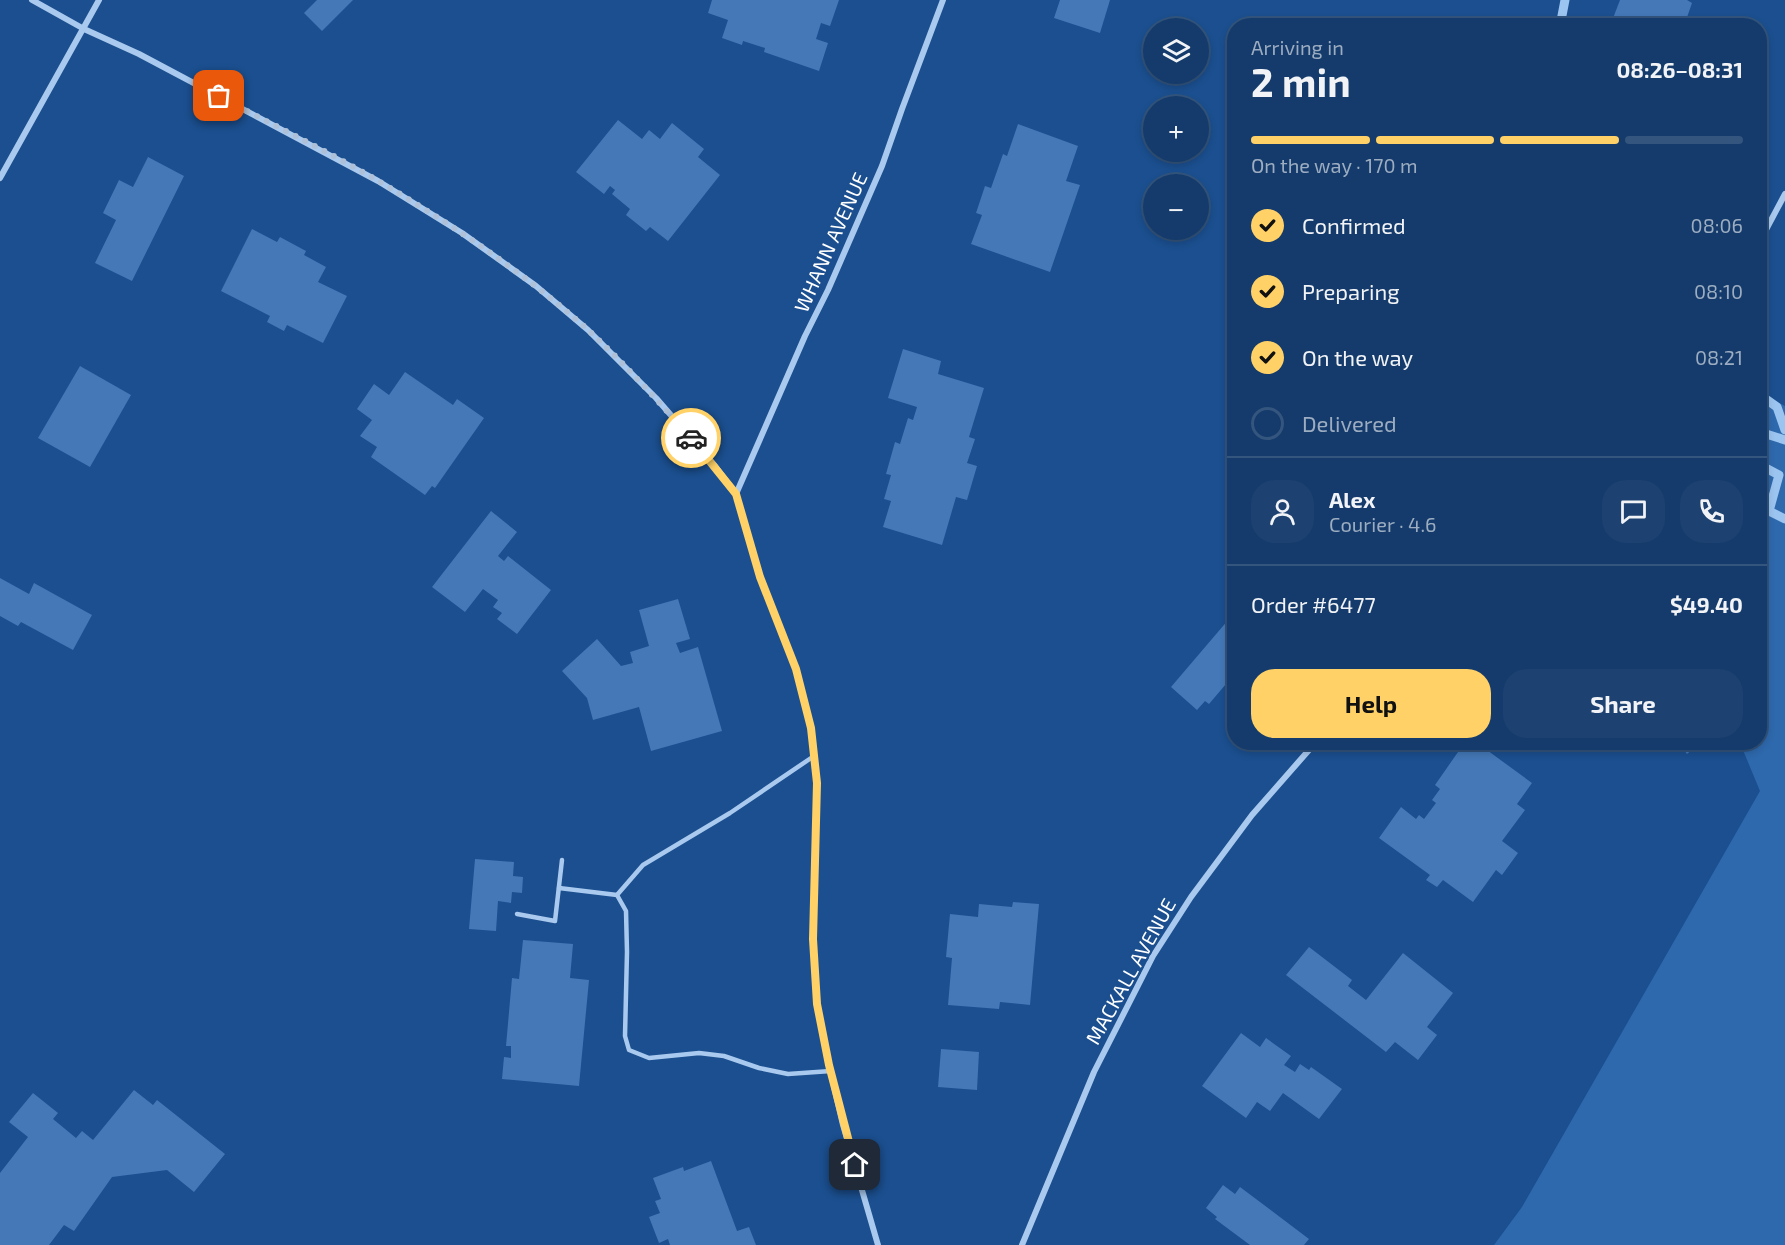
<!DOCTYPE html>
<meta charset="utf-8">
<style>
:root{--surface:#143b6b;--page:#1d4271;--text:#f1f3f6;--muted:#9dadc1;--line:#33557e;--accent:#ffd166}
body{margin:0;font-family:"Exo 2",sans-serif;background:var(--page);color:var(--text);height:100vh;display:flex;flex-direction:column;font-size:22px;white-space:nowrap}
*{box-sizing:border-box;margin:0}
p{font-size:20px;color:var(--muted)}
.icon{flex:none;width:33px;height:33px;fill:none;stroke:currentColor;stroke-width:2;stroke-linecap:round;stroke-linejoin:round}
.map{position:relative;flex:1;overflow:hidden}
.sheet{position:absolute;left:1227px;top:18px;width:540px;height:732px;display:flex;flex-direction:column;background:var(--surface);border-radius:24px;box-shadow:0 3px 9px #0003,0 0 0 2px var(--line)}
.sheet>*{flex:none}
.tools{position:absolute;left:1143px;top:18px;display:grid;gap:12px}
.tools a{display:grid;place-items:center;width:66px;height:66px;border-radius:50%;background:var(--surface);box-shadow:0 3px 9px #0003,0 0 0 2px var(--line);font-size:30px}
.pin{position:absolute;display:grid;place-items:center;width:51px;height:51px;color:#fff;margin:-26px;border-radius:12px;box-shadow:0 3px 9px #0006}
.courier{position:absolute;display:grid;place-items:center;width:60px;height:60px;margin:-30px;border:4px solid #ffd166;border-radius:50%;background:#fff;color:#222;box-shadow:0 2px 8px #0007}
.summary em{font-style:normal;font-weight:700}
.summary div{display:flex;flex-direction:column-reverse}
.summary{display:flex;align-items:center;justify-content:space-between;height:102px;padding:0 24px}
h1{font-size:39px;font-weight:700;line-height:45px}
.bar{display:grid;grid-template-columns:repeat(4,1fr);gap:9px 6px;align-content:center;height:72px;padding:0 24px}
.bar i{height:8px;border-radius:4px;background:var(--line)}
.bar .current{background:var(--accent)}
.bar p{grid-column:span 4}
.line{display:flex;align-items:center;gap:15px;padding:0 24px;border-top:2px solid var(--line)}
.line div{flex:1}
.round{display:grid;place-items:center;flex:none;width:63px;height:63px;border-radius:24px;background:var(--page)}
ol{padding:0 24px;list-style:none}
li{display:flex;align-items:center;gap:18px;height:66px}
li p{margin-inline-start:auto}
li .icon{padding:6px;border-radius:50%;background:var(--accent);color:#111;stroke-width:4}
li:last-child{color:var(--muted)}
li i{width:33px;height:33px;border:3px solid var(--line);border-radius:50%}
.button{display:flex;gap:12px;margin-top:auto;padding:12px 24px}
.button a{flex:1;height:69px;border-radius:24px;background:var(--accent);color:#111;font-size:24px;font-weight:700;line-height:69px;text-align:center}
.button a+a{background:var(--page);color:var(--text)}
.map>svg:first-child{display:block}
.green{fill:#2e69ad}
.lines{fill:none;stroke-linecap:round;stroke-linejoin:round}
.stream{stroke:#9cc4f0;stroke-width:9}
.building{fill:#4478b7}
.lane{stroke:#a9c9ee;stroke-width:4.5}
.street{stroke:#a9c9ee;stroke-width:6}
.done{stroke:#afc1d8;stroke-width:6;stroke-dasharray:0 10.8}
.route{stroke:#ffd166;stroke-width:8}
.labels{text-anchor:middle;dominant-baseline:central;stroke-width:4.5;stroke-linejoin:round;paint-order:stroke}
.street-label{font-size:20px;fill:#fff;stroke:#1b4f8f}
</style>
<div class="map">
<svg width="1785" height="1245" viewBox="0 0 1785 1245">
<rect width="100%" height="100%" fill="#1b4f8f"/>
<polygon class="green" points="1760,393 1785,406 1785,1245 1494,1245 1522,1207 1760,791 1740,743 1760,742"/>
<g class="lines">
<g class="stream">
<polyline points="1560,26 1565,0"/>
<polyline points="1760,395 1777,407 1785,430"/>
<polyline points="1760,432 1785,440"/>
<polyline points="1760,465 1779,475 1769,511 1785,519"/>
</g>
</g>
<g class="building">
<polygon points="317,0 353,0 322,31 304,13"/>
<polygon points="712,0 839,0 830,26 821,23 816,39 828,43 819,71 764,52 765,48 743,41 742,45 722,38 728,20 708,13"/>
<polygon points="1060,0 1110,0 1100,33 1054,18"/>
<polygon points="1620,0 1687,0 1692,3 1684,26 1610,26"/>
<polygon points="618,120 642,139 649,130 660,139 672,123 704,149 698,157 720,175 668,241 650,227 646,231 626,215 630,209 612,194 615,190 610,186 604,194 576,172"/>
<polygon points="1018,124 1078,146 1066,181 1080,185 1050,272 971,244 982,215 976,213 985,186 991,188 1003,154 1007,156"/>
<polygon points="148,157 184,176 132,281 95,263 116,220 103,213 119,180 133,187"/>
<polygon points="252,229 277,242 280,237 306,251 304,255 326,267 318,282 347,296 323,343 287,325 284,331 267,322 270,316 221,291"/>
<polygon points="903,349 941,361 938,374 984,388 969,437 975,439 967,463 977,466 967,500 956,497 942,545 883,527 891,501 884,499 891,475 886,474 895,442 900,444 908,418 913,420 917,407 888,398"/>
<polygon points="80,366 131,395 90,467 38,438"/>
<polygon points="405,372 453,405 457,399 484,418 435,488 432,486 425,495 371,457 377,447 360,436 372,420 357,409 374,384 389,395"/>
<polygon points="491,511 517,532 498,556 504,561 508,556 551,590 517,634 497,619 502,613 493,607 498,600 483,589 465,612 432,587"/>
<polygon points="0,578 29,594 34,583 92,615 73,650 21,622 18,626 0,616"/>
<polygon points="678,599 690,639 676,643 680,653 698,647 722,731 651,751 639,707 593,720 587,698 562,671 597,639 621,666 633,663 630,652 649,646 639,610"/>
<polygon points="1229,619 1234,624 1234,686 1232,689 1226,684 1209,704 1205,701 1197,710 1171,687"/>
<polygon points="1465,742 1476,742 1532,783 1517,804 1525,810 1502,841 1518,853 1502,875 1496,870 1473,902 1443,880 1437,887 1426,880 1430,875 1379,838 1401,807 1416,819 1419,815 1424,819 1436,803 1432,800 1440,789 1435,785"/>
<polygon points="1678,742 1701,742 1687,754"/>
<polygon points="475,859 514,862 513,876 523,877 522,893 512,892 511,903 498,901 496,931 469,929"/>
<polygon points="1013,902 1039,904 1030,1005 1000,1002 999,1009 948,1005 952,958 946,957 950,914 978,917 979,904 1012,907"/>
<polygon points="523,940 573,944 570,978 589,980 579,1086 502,1079 504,1057 511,1058 511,1046 506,1046 512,978 519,979"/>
<polygon points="1309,947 1352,980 1348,986 1366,1000 1403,953 1453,993 1427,1027 1437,1035 1418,1060 1395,1042 1386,1052 1286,975"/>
<polygon points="1241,1033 1260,1047 1266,1038 1291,1056 1284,1065 1295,1072 1300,1064 1309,1070 1311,1067 1342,1089 1319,1119 1283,1093 1270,1111 1257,1102 1246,1118 1202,1086"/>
<polygon points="941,1049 979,1052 977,1090 938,1087"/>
<polygon points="134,1090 153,1105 157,1100 225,1154 194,1192 167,1170 112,1177 74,1231 64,1225 49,1245 0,1245 0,1173 28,1137 9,1122 33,1093 58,1113 53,1119 76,1138 82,1131 93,1140"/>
<polygon points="711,1161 737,1231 749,1227 756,1245 670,1245 668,1239 659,1243 649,1217 660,1213 655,1201 661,1199 653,1178 683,1167 684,1171"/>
<polygon points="1223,1185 1235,1194 1240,1187 1309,1239 1304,1245 1250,1245 1215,1219 1217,1217 1206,1208"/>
</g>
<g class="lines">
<g class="lane">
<polyline points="559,888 617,895 643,865 730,813 814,756"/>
<polyline points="617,895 626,911 627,952 625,1036 629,1050 649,1058 699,1053 724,1056 759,1068 788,1074 831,1071"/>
<polyline points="517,914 555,921 562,860"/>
</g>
<g class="street">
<polyline points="32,0 84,29 139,54 378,181 462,233 536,286 588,330 656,398 715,466 736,494 760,577 796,669 811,728 817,783 813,939 817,1004 829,1065 843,1125 878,1245"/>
<polyline points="0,178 99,0"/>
<polyline points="1760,241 1785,194"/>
<polyline points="736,494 805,336 828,290 882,166 902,109 943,0"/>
<polyline points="1022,1245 1094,1072 1153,956 1191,897 1252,815 1316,742"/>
</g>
</g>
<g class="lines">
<path class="done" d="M219,96C272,125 328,151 380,182C453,225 524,273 587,329C624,363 658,401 691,438"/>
<polyline class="route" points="691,438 736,494 760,577 796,669 811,728 817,783 813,939 817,1004 829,1065 855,1165"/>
</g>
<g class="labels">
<g class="street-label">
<text transform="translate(830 242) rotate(-66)">WHANN AVENUE</text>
<text transform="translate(1130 971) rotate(-61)">MACKALL AVENUE</text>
</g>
</g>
</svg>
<div class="tools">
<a><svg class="icon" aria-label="layers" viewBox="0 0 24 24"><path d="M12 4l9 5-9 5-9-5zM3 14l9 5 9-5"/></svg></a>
<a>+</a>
<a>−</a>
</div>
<div class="pin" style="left:219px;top:96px;background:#ea580c"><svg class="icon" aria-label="bag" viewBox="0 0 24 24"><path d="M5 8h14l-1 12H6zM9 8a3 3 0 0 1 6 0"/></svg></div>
<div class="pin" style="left:855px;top:1165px;background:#1f2937"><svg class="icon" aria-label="home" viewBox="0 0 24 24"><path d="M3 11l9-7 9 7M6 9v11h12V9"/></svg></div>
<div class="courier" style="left:691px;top:438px"><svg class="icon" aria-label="car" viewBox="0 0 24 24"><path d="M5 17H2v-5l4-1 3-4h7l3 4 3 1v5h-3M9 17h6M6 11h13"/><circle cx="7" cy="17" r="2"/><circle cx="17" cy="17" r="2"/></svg></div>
<section class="sheet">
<div class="summary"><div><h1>2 min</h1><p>Arriving in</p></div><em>08:26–08:31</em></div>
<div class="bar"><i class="current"></i><i class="current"></i><i class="current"></i><i></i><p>On the way · 170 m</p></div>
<ol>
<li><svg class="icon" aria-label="check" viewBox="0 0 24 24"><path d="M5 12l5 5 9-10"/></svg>Confirmed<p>08:06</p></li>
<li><svg class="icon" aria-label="check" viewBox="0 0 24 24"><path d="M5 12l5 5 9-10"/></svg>Preparing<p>08:10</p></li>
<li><svg class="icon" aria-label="check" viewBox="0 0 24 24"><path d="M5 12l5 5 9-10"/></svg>On the way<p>08:21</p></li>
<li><i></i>Delivered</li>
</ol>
<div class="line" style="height:108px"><a class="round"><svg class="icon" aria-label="person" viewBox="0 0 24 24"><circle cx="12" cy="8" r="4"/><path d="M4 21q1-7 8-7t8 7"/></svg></a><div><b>Alex</b><p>Courier · 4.6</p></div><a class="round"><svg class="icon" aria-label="chat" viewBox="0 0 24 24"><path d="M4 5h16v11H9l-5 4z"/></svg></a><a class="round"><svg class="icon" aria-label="phone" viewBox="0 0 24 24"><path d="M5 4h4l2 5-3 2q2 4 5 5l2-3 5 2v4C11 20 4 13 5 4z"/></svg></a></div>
<div class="line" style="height:78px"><div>Order #6477</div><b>$49.40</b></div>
<div class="button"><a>Help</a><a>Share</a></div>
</section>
</div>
